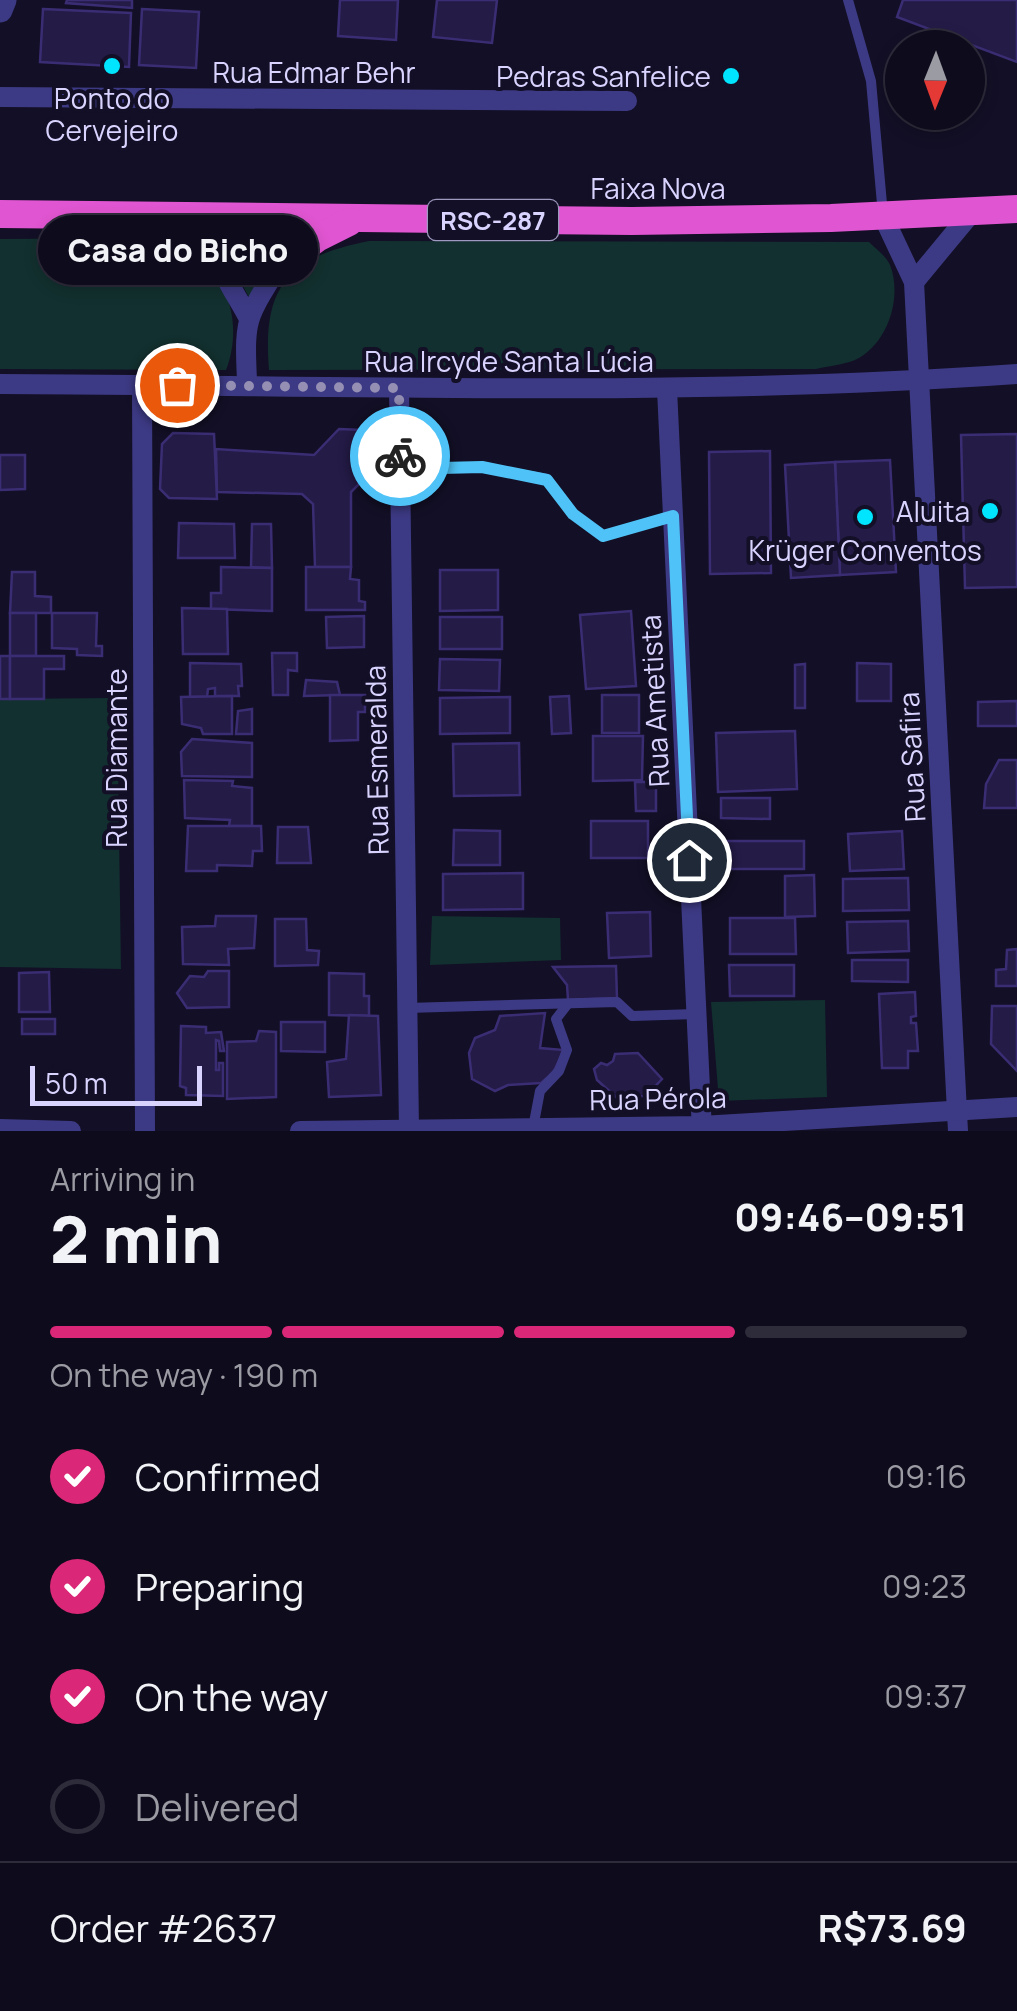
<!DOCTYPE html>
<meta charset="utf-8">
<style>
:root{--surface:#0e0b1c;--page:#171425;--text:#f1f3f6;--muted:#9b9ba3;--line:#2e2b3b;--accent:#db2777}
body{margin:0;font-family:Manrope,sans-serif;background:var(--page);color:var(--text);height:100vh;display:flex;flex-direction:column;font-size:38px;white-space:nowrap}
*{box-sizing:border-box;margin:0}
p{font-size:32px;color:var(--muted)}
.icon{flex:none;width:55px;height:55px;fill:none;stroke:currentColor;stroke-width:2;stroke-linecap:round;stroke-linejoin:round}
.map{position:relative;height:1131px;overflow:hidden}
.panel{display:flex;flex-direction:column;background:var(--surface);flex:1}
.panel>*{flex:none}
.needle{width:65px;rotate:181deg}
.controls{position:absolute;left:885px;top:30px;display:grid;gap:20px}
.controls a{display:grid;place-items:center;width:100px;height:100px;border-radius:50%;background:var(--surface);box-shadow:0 5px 15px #0003,0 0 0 2px var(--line);font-size:50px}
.scale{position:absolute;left:30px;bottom:25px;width:172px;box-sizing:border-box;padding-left:10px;border:5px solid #d9d4ff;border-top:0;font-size:28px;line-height:35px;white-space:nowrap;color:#d9d4ff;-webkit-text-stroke:8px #130f26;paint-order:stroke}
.pin{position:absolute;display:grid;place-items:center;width:85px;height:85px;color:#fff;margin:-42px;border:5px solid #fff;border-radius:50%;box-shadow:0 2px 10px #0007}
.courier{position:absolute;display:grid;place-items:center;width:100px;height:100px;margin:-50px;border:8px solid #4fc3f7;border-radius:50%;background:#fff;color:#222;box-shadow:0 2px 12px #0007}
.bubble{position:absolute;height:70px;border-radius:35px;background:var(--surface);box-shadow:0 5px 15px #0003,0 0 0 2px var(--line);font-size:32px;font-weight:800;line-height:70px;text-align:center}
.overview em{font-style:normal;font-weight:800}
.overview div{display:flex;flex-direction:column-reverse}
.overview{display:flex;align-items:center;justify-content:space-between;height:170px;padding:0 50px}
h1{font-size:65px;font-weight:800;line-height:75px}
.bar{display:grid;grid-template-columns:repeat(4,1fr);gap:15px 10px;align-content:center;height:120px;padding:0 50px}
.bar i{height:12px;border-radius:8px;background:var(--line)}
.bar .selected{background:var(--accent)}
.bar p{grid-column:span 4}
.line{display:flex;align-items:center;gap:25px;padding:0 50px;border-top:2px solid var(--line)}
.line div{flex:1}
ol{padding:0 50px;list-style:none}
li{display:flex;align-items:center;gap:30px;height:110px}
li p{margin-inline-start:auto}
li .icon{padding:10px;border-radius:50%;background:var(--accent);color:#fff;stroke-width:4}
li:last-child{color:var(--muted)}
li i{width:55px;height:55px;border:5px solid var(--line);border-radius:50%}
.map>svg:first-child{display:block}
.green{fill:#12302f}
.building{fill:#241b47;stroke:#3b2d73;stroke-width:2.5}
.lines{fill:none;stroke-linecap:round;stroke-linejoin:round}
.service{stroke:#3d3a85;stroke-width:10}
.minor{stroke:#3d3a85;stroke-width:20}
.tertiary{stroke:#3d3a85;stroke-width:25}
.trunk{stroke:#e055d1;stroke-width:28}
.done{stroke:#948fb3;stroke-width:10;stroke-dasharray:0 18}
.route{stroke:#4fc3f7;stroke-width:12}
.poi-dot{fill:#00e5ff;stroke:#130f26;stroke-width:4}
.labels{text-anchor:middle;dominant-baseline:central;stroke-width:8;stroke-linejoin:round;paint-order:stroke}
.shield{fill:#130f26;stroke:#9e99be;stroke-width:2.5}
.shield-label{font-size:25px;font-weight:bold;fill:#d9d4ff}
.street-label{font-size:28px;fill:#d9d4ff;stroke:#130f26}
.poi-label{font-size:28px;fill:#d9d4ff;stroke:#130f26;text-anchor:end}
</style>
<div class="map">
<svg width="1017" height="1131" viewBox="0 0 1017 1131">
<rect width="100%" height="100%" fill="#130f26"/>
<g class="green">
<path d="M249,235C281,251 263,275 250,299C237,274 219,255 249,235Z"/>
<path d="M131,238C153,246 178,252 198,263C235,284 240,335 226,370L0,369V239Z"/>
<path d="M369,241L869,242C876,249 886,256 890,265C903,298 887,345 855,360C843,365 828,366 816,369L269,370C262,286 288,257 369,241Z"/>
<polygon points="117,698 121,969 0,967 0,699"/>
<polygon points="432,916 560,918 561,960 430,965"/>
<polygon points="825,1000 827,1097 719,1101 711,1002"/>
</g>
<g class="building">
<polygon points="67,0 132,0 132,8 66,3"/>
<polygon points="340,0 398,0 396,40 338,36"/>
<polygon points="437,0 497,0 492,43 433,37"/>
<polygon points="903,0 1017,0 1017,62 897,17"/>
<polygon points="43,9 131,13 129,67 40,62"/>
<polygon points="142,9 199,12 196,68 139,65"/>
<polygon points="339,429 363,430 374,448 375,468 351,492 351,567 315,567 313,504 302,494 217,492 216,449 314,455"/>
<polygon points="173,433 214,434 217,499 169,498 160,489 162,444"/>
<polygon points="1017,434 1017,587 965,588 961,435"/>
<polygon points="770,451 771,573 710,574 709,452"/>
<polygon points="0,455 25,455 25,489 0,490"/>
<polygon points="890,460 896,572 840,575 835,462"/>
<polygon points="835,462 840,575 791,578 785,465"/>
<polygon points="179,523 234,524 235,558 178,558"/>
<polygon points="252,524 271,524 272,568 251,567"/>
<polygon points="221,567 272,568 272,611 211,609 211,593 221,593"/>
<polygon points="306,567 351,567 350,579 359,580 359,601 365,602 365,610 306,610"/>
<polygon points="440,570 498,570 498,610 440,611"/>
<polygon points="12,572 35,572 35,596 51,597 51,613 10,613"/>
<polygon points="182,608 227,609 228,654 183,654"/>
<polygon points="631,611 636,686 586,689 580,615"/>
<rect x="10" y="613" width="26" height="43"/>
<polygon points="52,613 97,613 96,646 102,646 102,656 77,655 77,649 52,648"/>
<polygon points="364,616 364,647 327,648 326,617"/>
<rect x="440" y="617" width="62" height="32"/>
<polygon points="272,653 297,653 297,671 288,670 288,695 273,695"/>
<rect x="0" y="656" width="10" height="43"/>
<polygon points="10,656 64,656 64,669 44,669 44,699 10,699"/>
<polygon points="440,659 500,660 499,691 439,690"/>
<polygon points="190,663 241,664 242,686 238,686 239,696 215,696 215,688 208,689 207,697 190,697"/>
<polygon points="857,663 891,664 891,701 857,701"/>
<polygon points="805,664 805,708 795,708 795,665"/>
<polygon points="306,680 337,682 340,695 304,696"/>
<polygon points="330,695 365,695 365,712 358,712 358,740 330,741"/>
<rect x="602" y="695" width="37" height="38"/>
<polygon points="232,696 232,734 203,734 201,728 182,724 181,697"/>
<polygon points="569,696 571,733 552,734 550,697"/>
<polygon points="510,697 510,733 440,734 440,698"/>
<polygon points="1017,701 1017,726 978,726 978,702"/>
<polygon points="252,709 252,734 236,734 238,711"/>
<polygon points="795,731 797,789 718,792 716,733"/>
<polygon points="593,736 643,736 642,780 593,781"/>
<polygon points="192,739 252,743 252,777 182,776 181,752"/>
<polygon points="519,743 520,795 454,796 453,744"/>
<polygon points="999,760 1017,760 1017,808 984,808 986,784"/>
<polygon points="184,780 233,781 232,786 252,788 252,826 229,826 230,820 185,818"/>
<polygon points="635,782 656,782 656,811 636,811"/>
<polygon points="721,798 770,798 770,819 721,818"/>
<rect x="591" y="821" width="57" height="37"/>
<polygon points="188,826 261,826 262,851 253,851 252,866 217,865 217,871 186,871"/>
<polygon points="278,827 308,827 311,863 277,863"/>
<polygon points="454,830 500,831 500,865 453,865"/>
<polygon points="902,831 904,869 850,871 848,834"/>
<rect x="727" y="841" width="77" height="28"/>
<polygon points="523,873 523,909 443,910 443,874"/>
<polygon points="814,875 815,916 785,917 785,876"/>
<polygon points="908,878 909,910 843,911 843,879"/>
<polygon points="650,912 651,956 609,958 607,913"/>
<polygon points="216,916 256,916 254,948 228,949 229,965 183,964 182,927 215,926"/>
<polygon points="730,918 795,918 796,954 730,954"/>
<polygon points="275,919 306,919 307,950 319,951 318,965 275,966"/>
<polygon points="908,921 909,951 848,953 847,922"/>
<polygon points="1017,949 1017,986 996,986 996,970 1006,969 1007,950"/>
<polygon points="852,960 908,960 908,982 852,981"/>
<polygon points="729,965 794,965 794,996 730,996"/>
<polygon points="616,966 617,998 568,1000 567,985 553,967"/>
<polygon points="208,971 229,971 229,1007 187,1008 177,993 190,976 204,977"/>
<polygon points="49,972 50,1012 19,1012 19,973"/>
<polygon points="329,973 364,974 364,996 369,996 369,1016 329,1015"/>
<polygon points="915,992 916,1016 911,1017 911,1023 916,1023 918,1051 908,1051 908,1068 882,1068 879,994"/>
<polygon points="992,1006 1017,1006 1017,1071 991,1044"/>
<polygon points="545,1013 540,1048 564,1050 553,1073 541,1083 508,1085 495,1091 472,1079 469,1053 475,1038 495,1030 500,1016"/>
<polygon points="349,1015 378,1016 381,1095 329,1097 327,1062 346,1059"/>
<rect x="22" y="1019" width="33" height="15"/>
<polygon points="281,1022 325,1022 325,1052 281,1051"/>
<polygon points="181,1026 206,1027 206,1033 221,1032 224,1051 220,1051 219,1041 216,1040 216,1070 219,1070 219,1063 223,1063 223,1096 186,1095 186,1088 180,1086"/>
<polygon points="259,1031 276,1032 276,1097 227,1099 227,1042 256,1041"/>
<polygon points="638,1053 662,1079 646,1096 616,1097 597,1080 594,1069 601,1063 607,1065 613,1061 615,1054"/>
</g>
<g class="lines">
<g class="service">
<polyline points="848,0 871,81 883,215"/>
<polyline points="401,469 482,467 547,479 573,514 603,536 673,516"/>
<polyline points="407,1008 617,1002 632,1016 696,1014"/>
<polyline points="533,1128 540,1091 559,1071 567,1050 556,1019 567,1005"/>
</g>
<g class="minor">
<polyline points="0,97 627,101"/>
<polyline points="883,216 914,282 958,1131"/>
<polyline points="914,282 972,212"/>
<path d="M0,384C339,385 678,398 1017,374"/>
<polyline points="142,385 145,1131"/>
<path d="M247,386C247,365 243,335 251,315C267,272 308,255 248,217C194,247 229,279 249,319"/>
<polyline points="399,388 409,1131"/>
<polyline points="667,389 702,1131"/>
<polyline points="0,1129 71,1131"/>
<polyline points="300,1131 701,1126 1017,1107"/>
</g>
<polyline class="tertiary" points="0,10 4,0"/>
<g class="trunk">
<polyline points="0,214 632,221 831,218 1017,209"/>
<polyline points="131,223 193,248 217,265"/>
<polyline points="279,267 317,238 349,222"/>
</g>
</g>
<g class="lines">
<polyline class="done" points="177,385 399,388 400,456"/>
<polyline class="route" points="400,456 400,469 482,467 547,480 573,514 603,536 673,516 689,860"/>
</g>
<g class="poi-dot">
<circle cx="112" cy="66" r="10"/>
<circle cx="731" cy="76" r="10"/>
<circle cx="990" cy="511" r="10"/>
<circle cx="865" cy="517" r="10"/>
</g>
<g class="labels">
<rect class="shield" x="428" y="200" width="130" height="40" rx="8"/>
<g class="shield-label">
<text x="493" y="220">RSC-287</text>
</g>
<g class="street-label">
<text x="314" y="72">Rua Edmar Behr</text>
<text x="658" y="188">Faixa Nova</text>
<text x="509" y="361">Rua Ircyde Santa Lúcia</text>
<text transform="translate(654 701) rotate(-93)">Rua Ametista</text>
<text transform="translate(911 757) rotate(-93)">Rua Safira</text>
<text transform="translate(116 758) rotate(-90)">Rua Diamante</text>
<text transform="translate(376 760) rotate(-91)">Rua Esmeralda</text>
<text transform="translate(658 1098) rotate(-1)">Rua Pérola</text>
</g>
<g class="poi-label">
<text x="711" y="76">Pedras Sanfelice</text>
<text x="112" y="98" text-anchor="middle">Ponto do<tspan x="112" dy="32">Cervejeiro</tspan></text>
<text x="970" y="511">Aluita</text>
<text x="865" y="550" text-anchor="middle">Krüger Conventos</text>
</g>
</g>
</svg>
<div class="controls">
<a><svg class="needle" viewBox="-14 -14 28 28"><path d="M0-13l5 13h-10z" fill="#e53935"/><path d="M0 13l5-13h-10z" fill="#9b9ba3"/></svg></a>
</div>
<div class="scale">50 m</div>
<div class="pin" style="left:177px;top:385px;background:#ea580c"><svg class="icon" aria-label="bag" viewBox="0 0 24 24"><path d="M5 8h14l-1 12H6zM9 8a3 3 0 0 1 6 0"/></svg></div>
<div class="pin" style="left:689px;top:860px;background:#1f2937"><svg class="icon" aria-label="home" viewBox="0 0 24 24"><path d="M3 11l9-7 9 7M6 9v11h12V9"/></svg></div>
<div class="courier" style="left:400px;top:456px"><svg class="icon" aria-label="bike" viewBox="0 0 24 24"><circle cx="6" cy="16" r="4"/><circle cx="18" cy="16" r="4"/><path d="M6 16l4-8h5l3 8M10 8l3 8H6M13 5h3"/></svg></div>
<div class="bubble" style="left:38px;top:215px;width:280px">Casa do Bicho</div>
</div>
<section class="panel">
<div class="overview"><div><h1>2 min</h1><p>Arriving in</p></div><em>09:46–09:51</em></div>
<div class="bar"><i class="selected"></i><i class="selected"></i><i class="selected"></i><i></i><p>On the way · 190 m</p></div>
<ol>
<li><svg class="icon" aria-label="check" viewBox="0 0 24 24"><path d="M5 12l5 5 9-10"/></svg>Confirmed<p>09:16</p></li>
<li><svg class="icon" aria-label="check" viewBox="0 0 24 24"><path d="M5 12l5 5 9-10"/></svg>Preparing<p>09:23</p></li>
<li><svg class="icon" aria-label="check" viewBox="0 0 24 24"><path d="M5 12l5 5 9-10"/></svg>On the way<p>09:37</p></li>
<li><i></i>Delivered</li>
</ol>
<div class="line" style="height:130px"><div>Order #2637</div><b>R$73.69</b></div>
</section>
